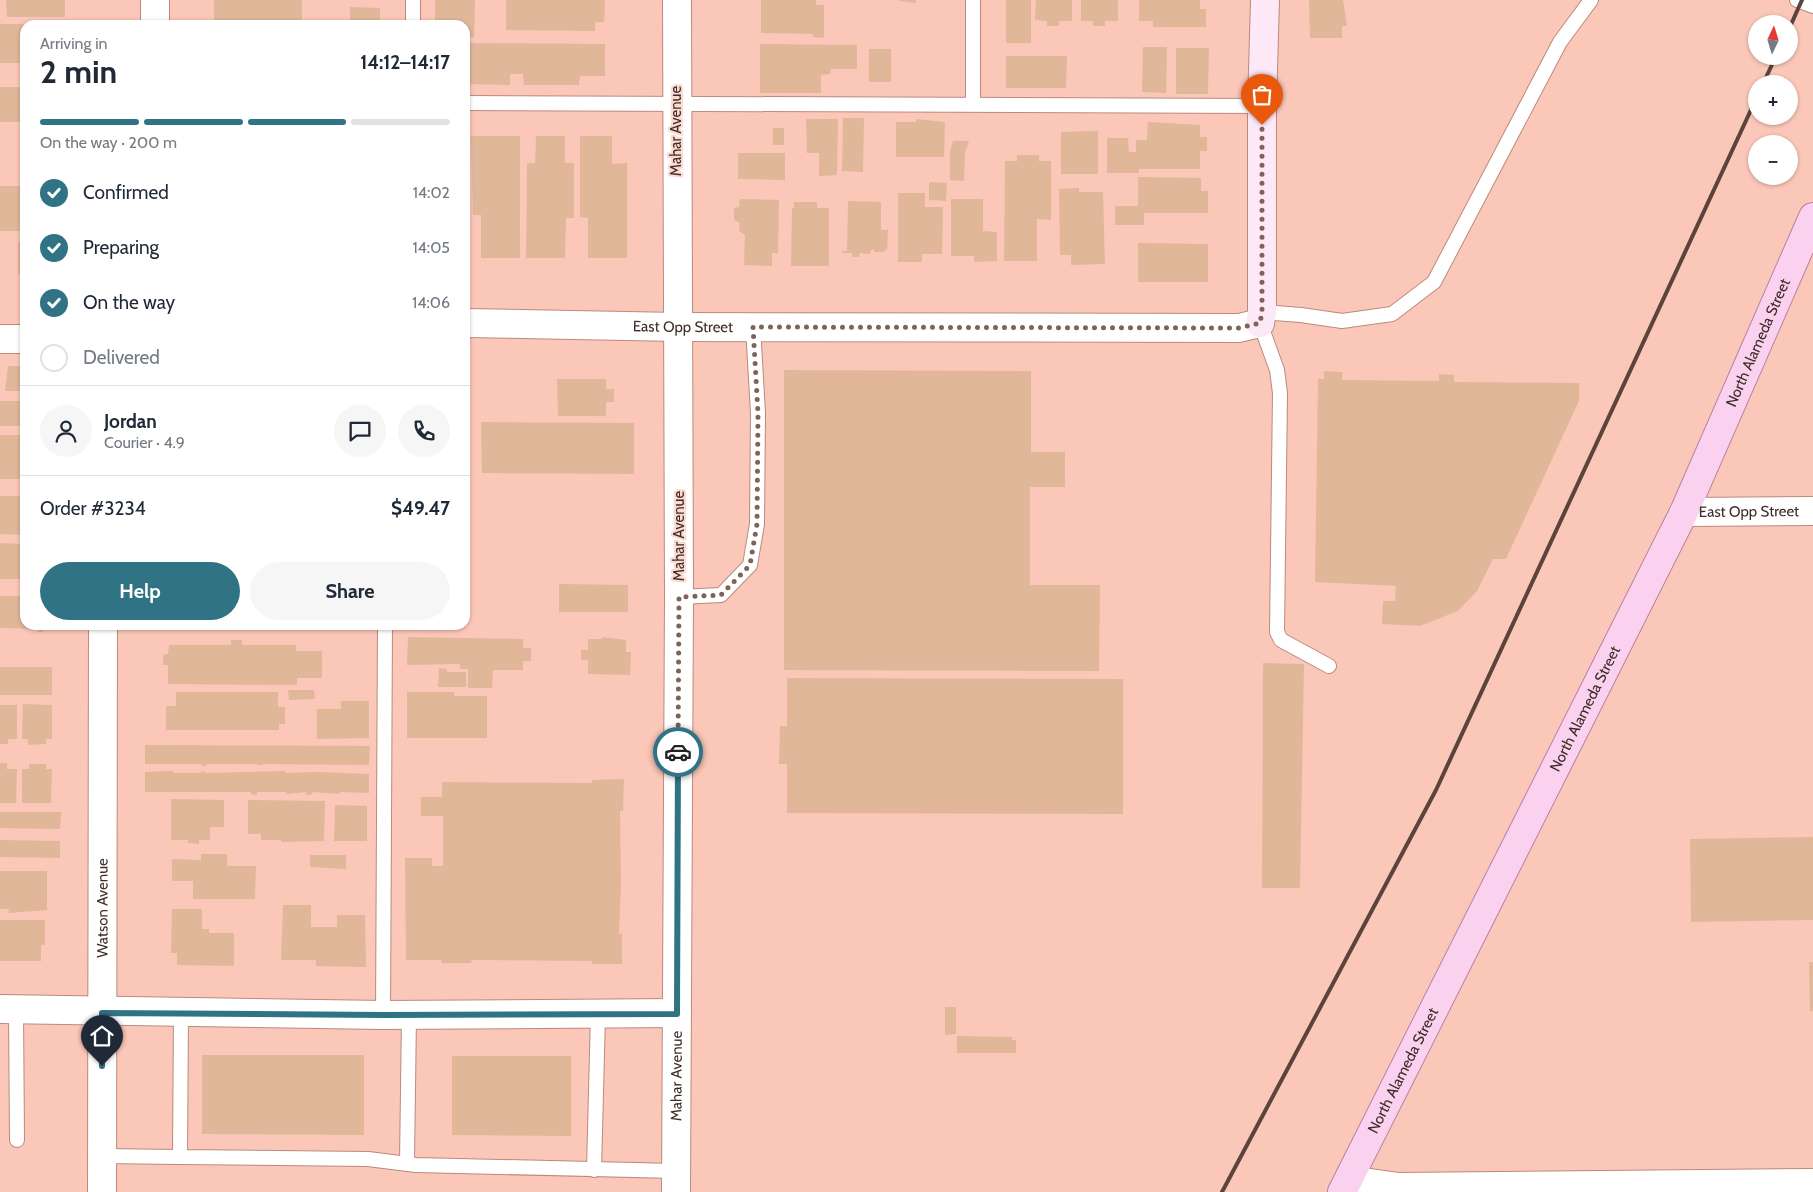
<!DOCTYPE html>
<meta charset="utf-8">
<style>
:root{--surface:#fff;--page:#f6f6f7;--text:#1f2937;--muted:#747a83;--line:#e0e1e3;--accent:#307384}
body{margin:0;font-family:Cabin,sans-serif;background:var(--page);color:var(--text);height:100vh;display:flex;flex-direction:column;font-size:19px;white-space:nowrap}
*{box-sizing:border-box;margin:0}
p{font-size:16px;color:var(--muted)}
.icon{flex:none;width:28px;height:28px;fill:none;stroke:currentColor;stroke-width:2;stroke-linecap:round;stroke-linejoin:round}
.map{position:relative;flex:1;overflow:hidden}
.drawer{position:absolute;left:20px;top:20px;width:450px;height:610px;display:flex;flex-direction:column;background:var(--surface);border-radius:15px;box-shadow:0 1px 4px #0004}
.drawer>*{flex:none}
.needle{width:32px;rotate:4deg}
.tools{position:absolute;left:1748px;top:15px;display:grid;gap:10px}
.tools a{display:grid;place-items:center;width:50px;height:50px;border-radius:50%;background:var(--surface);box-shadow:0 1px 4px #0004;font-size:25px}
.pin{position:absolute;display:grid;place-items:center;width:42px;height:42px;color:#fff;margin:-51px -21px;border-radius:50% 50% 50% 0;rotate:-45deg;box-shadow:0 0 5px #0007}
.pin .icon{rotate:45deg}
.courier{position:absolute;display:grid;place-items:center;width:50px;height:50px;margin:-25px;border:4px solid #307384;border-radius:50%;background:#fff;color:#222;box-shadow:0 1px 6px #0007}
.overview em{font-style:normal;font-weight:700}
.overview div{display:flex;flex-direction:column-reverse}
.overview{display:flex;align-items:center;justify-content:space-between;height:85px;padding:0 20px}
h1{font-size:32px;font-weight:700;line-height:38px}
.bar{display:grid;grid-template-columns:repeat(4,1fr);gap:8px 5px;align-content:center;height:60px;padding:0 20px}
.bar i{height:6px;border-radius:4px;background:var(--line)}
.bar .active{background:var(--accent)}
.bar p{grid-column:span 4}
.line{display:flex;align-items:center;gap:12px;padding:0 20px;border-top:1px solid var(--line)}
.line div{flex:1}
.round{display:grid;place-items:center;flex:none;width:52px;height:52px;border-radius:26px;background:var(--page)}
ol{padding:0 20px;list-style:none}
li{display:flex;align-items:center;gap:15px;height:55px}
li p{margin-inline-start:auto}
li .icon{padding:5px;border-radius:50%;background:var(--accent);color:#fff;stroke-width:4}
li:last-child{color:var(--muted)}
li i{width:28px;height:28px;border:2px solid var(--line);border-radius:50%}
.action{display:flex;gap:10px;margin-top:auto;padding:10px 20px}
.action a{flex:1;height:58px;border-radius:30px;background:var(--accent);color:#fff;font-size:20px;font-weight:700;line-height:58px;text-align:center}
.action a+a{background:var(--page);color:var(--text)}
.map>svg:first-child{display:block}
.building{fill:#e1b79a}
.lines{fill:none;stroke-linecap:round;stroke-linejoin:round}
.lane-casing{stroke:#bb8a7c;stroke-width:16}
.street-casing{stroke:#bb8a7c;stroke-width:30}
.secondary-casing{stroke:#bb8a7c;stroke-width:30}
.primary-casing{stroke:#b783a3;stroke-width:30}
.lane{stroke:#fff;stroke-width:14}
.street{stroke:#fff;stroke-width:28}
.secondary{stroke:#fde8f8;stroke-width:28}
.primary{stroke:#fbd1f0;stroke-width:28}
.rail{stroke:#5c443c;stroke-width:4}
.done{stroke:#816259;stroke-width:5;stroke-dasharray:0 9}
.route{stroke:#307384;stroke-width:6}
.labels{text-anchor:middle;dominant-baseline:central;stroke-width:4.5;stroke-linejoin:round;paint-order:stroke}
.street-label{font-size:15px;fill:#3f2c26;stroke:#fadad1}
</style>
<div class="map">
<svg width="1813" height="1192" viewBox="0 0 1813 1192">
<rect width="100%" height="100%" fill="#fbc7b8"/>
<g class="building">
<polygon points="6,0 65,0 65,17 7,17"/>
<rect x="214" y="0" width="88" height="25"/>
<polygon points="435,0 475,0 474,37 465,37 465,25 435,25"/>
<polygon points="506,0 605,0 604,22 595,22 595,31 506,30"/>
<polygon points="761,0 816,0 816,5 824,5 824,38 813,37 813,34 761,33"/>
<polygon points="899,0 916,0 916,3 899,1"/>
<rect x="1006" y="0" width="25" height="43"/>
<polygon points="1036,0 1072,0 1072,21 1059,21 1059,26 1047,26 1047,21 1035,20"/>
<polygon points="1081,0 1118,0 1118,21 1105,21 1105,26 1093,26 1093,21 1081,21"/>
<polygon points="1139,0 1200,0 1200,9 1206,9 1206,27 1153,27 1153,21 1139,21"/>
<polygon points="1309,0 1343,0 1347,26 1342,26 1342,38 1310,38"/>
<polygon points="350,7 380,8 380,25 343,25 343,22 350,22"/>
<rect x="0" y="24" width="25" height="39"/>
<polygon points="465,43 605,44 605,76 580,76 579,85 524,85 523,74 510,74 510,85 465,84"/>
<polygon points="760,44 857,45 857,69 831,69 830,74 821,75 821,93 760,93"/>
<polygon points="1143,47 1167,47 1166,93 1142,92"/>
<polygon points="1176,48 1209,48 1208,94 1176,94"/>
<rect x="869" y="49" width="22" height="33"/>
<polygon points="1006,56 1067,56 1066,88 1006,88"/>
<rect x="0" y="87" width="25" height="35"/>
<polygon points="843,118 864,118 863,172 842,171"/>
<polygon points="806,119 838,119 837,175 819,176 819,153 807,153"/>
<polygon points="916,119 945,122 944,157 896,157 896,122 916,122"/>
<polygon points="1148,122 1200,125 1200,137 1207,137 1207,151 1200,151 1200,169 1139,169 1139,173 1107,173 1107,138 1128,138 1129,152 1136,152 1136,140 1147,140"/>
<rect x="773" y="128" width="11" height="17"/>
<polygon points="1098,131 1098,174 1061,174 1061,132"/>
<polygon points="471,136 520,136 520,258 481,258 481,215 473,215"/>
<polygon points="536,136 565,136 565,163 574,163 574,218 566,218 565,258 526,258 527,163 535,163"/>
<polygon points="580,136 612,136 612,164 627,163 627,258 588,258 588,218 580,217"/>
<polygon points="953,141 969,141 965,153 964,181 950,180 950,151"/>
<polygon points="738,153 785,153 785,180 738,179"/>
<polygon points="1017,155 1039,155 1039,161 1051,161 1051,220 1037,219 1037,261 1004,261 1005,161 1017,161"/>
<polygon points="1138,177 1201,178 1201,191 1208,191 1208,213 1144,213 1144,225 1115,225 1115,206 1138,206"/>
<polygon points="929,182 947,183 946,201 929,200"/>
<rect x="0" y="186" width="25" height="45"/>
<polygon points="1079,188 1079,192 1103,192 1105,264 1071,265 1071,255 1060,255 1059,189"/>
<polygon points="898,193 925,193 925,207 943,207 942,254 922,254 922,262 898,262"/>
<polygon points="740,199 779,200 778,253 772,253 772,266 744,265 745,235 739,231 740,223 734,220 734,208 739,207"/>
<polygon points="951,199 983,199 983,231 997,232 997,261 974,262 974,256 951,256"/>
<polygon points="848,201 881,202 881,230 888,230 887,250 884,250 885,252 874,252 874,249 871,250 870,254 860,253 859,257 852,257 852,253 842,253 842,251 847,251"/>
<polygon points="794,202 817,202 817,208 829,208 829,266 791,266 792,208 794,208"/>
<polygon points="18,242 25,242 25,289 20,289 20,274 18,275"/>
<polygon points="1138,243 1208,244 1208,282 1138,282"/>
<polygon points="8,366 25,366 25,391 5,391"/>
<polygon points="784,370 1031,371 1031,452 1065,452 1065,487 1030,487 1030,585 1100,585 1099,671 784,670"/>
<polygon points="1324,371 1342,372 1342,380 1439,381 1439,374 1454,375 1454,382 1579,383 1579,401 1506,559 1493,559 1477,591 1458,611 1420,626 1382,624 1383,601 1395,601 1396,586 1315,582 1318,379 1324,379"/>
<polygon points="557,379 606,379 606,389 614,389 614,402 606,402 606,416 558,416"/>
<rect x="0" y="401" width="25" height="25"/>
<polygon points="481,422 634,423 634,474 482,473"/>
<polygon points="0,435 25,435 25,466 22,465 22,479 0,479"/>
<polygon points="0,496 25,496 25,535 0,534"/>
<polygon points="0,543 25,544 25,579 0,579"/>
<polygon points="559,584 628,585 628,612 559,612"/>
<polygon points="0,596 25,596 25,625 52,625 52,629 44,628 43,632 38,632 38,629 0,628"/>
<polygon points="408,637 523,639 523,648 531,648 531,661 523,661 523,670 493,670 492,688 468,688 468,669 460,669 460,664 407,665"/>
<polygon points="602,637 626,640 626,652 631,652 630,675 588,674 588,660 581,660 581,650 588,650 588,639 602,639"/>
<polygon points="231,640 242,640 242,645 296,645 296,651 322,651 322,678 297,678 297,685 168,684 168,665 163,665 163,655 168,654 169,645 231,645"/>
<polygon points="1263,663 1304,664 1300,888 1262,888"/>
<rect x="0" y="667" width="52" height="28"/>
<polygon points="439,668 447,669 447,672 466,672 466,687 438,687"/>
<polygon points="787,678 1123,679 1123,814 787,813 787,764 779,764 780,726 787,726"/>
<polygon points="288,690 314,690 315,699 289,700"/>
<polygon points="176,692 278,692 278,707 285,707 285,724 279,724 279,730 166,730 166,706 176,706"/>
<polygon points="407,692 454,692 454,696 487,696 487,738 407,738"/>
<polygon points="341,701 369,701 369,738 317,739 317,709 341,709"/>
<polygon points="23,704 52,705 52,739 46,739 46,744 28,745 28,739 22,739"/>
<polygon points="0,705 17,705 17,739 8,739 8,744 0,744"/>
<polygon points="145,745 370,746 369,765 262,764 263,766 256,764 207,764 207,766 202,766 201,764 145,764"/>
<polygon points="0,763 7,763 7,769 17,769 16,803 0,803"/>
<polygon points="29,764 46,764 46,769 52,769 51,803 22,803 22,769 29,769"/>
<polygon points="168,771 173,771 173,773 201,773 201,771 207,773 285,771 285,773 317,772 369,774 369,793 340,792 339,794 312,792 312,794 306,795 306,792 286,794 286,792 257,792 257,795 251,794 251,792 145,792 145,772"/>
<polygon points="624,779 623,811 620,811 621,886 619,934 622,934 622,964 592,964 592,961 471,960 472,963 442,963 441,960 406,960 405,858 432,858 432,866 443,866 443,816 421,816 421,797 442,797 442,782 592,783 592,780"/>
<polygon points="171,799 224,800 224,827 210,827 210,840 199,840 199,844 188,843 188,840 171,840"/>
<polygon points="248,800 325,801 324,841 281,842 281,840 261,840 261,834 248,834"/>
<polygon points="335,805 367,806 367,841 334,841"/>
<polygon points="0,812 61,812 60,829 0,828"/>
<polygon points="1813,837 1813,920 1691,922 1690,839"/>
<polygon points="0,840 60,841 60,858 0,857"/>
<polygon points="201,854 227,854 227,866 256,866 255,899 193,899 193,881 172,881 172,859 201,860"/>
<polygon points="310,855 346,855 346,869 310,867"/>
<polygon points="0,871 47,871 47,910 8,913 9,909 0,909"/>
<polygon points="283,905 311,905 311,927 337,927 337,915 365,915 366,967 316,966 316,960 281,960"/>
<polygon points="172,909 202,909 202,929 209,929 209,933 234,933 234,966 177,965 177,953 171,953"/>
<polygon points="0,920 45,920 45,945 41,945 41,961 0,961"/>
<polygon points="1809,962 1813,962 1813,1011 1810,1011"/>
<polygon points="945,1007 956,1007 956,1034 945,1035"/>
<polygon points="957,1036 1012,1037 1012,1040 1016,1040 1016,1053 957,1053"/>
<polygon points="202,1055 364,1055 364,1135 202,1134"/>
<polygon points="452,1056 571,1056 571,1136 452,1135"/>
</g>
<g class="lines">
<defs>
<g id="lane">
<polyline points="973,0 973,104"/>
<polyline points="1797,0 1813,6"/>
<polyline points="413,25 413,0"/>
<polyline points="465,103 1262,106"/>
<polyline points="1262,312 1301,315 1342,321 1392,314 1434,282 1560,42 1591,0"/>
<polyline points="1260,323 1277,370 1280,393 1277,632 1281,640 1329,666"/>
<polyline points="679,597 721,595 750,565 757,524 758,413 753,327"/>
<polyline points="16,1010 17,1140"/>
<polyline points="181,1013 180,1157 368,1159 416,1165 676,1171"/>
<polyline points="383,1015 385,625"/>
<polyline points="102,1156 180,1157"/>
<polyline points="407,1163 409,1015"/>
<polyline points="594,1170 598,1014"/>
</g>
<g id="street">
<polyline points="155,25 155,0"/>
<path id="s1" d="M465,323L678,327L1239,328L1260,323"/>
<polyline points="0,339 25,339"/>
<path id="s2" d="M1684,512L1813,511"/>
<polyline points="0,1009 383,1015 677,1013"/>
<polyline points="1349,1180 1399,1187 1813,1183"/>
<path id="s3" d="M102,1192L103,625"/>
<path id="s4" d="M676,1192L679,597L677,0"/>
</g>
<polyline id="secondary" points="1260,323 1262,312 1262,106 1265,0"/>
<g id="primary">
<path id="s5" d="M1342,1192L1684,512L1813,217"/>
</g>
</defs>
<use href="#lane" class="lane-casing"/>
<use href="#street" class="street-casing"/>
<use href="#secondary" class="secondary-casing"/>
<use href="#primary" class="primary-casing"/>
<use href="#lane" class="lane"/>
<use href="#street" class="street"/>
<use href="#secondary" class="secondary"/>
<use href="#primary" class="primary"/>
<g class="rail">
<polyline points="1789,29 1802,0"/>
<polyline points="1763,84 1776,56"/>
<polyline points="1222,1192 1436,790 1756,99"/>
</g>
</g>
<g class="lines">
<polyline class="done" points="678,752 679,597 721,595 750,565 757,524 758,413 753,327 1239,328 1260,323 1262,312 1262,125"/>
<polyline class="route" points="102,1066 102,1013 383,1015 677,1014 678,752"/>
</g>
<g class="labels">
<g class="street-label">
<text transform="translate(676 131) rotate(-90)">Mahar Avenue</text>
<text stroke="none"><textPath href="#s1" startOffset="218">East Opp Street</textPath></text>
<text stroke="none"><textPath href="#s5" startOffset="946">North Alameda Street</textPath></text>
<text stroke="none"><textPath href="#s2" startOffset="65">East Opp Street</textPath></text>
<text transform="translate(679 536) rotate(-90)">Mahar Avenue</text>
<text stroke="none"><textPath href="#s5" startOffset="541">North Alameda Street</textPath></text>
<text stroke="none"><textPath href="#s3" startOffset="284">Watson Avenue</textPath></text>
<text stroke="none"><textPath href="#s5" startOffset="136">North Alameda Street</textPath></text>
<text stroke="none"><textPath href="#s4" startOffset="116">Mahar Avenue</textPath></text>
</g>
</g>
</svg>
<div class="tools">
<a><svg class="needle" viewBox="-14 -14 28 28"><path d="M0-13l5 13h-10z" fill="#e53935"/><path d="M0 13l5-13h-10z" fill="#747a83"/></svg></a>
<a>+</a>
<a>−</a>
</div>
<div class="pin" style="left:1262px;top:125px;background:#ea580c"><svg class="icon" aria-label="bag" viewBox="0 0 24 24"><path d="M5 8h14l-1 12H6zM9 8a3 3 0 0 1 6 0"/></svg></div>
<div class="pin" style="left:102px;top:1066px;background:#1f2937"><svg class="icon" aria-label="home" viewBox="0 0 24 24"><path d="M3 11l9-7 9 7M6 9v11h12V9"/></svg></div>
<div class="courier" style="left:678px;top:752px"><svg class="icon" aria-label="car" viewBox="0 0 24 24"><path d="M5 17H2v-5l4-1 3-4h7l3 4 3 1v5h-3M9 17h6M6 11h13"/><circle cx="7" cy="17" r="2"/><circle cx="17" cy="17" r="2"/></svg></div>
<section class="drawer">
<div class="overview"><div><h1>2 min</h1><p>Arriving in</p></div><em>14:12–14:17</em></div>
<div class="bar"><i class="active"></i><i class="active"></i><i class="active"></i><i></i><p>On the way · 200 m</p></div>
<ol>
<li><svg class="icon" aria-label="check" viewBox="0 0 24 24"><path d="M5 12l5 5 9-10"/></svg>Confirmed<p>14:02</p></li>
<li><svg class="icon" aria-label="check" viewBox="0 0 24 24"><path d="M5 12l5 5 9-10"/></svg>Preparing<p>14:05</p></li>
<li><svg class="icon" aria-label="check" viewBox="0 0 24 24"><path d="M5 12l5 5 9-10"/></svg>On the way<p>14:06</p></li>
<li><i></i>Delivered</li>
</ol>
<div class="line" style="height:90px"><a class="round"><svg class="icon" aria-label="person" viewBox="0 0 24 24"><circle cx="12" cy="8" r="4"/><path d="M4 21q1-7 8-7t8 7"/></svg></a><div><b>Jordan</b><p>Courier · 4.9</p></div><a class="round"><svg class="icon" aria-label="chat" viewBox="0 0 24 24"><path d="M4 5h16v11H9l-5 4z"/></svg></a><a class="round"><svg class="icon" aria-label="phone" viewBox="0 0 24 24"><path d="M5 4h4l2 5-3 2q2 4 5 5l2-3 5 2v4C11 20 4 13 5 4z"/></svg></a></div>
<div class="line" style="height:65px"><div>Order #3234</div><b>$49.47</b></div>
<div class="action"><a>Help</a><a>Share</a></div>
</section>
</div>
